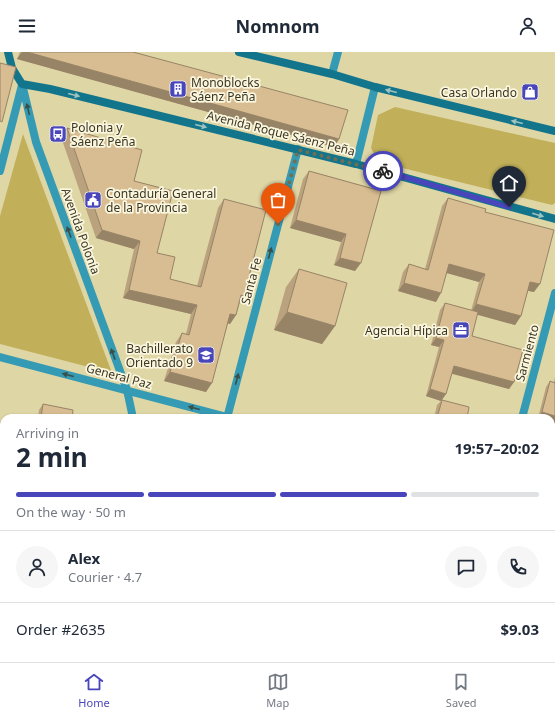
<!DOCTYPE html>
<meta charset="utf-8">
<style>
:root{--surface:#fff;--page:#f6f6f7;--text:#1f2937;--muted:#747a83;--line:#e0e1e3;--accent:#4946bc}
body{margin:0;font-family:"Noto Sans",sans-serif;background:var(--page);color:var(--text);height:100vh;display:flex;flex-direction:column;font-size:15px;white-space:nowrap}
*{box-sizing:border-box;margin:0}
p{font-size:13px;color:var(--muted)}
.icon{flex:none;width:22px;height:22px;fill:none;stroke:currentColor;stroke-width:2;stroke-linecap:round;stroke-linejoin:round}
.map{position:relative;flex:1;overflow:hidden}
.panel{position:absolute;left:0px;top:362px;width:555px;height:248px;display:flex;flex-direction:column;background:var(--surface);border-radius:12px 12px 0 0;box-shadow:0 1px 3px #0004}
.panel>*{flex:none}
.pin{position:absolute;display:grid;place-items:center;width:34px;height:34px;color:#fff;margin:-41px -17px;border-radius:50% 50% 50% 0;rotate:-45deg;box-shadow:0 0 4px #0007}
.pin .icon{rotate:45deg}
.courier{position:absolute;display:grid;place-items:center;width:40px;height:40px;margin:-20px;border:3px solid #4946bc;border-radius:50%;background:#fff;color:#222;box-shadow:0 1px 5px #0007}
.summary em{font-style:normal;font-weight:700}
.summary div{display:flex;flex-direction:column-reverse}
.summary{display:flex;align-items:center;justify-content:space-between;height:68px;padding:0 16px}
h1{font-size:26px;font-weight:700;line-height:30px}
.bar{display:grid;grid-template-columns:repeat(4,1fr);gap:6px 4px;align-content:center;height:48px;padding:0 16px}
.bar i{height:5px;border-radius:3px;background:var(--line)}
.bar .current{background:var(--accent)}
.bar p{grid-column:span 4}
.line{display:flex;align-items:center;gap:10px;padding:0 16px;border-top:1px solid var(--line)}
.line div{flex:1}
.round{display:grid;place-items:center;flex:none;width:42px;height:42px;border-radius:21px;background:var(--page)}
header{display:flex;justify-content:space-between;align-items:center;height:52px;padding:0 16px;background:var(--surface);font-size:18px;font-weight:700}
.tab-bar{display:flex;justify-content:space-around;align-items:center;height:56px;border-top:1px solid var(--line);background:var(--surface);font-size:11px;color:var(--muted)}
.tab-bar a{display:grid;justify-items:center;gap:2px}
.tab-bar .current{color:var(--accent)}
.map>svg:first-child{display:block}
.green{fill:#c1b059}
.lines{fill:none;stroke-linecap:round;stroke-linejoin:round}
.street{stroke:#359ab3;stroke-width:8}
.secondary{stroke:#13758b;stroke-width:8}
.wall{fill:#baa27e}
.shaded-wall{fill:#978466}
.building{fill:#d8bc92;stroke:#978466}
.oneway{fill:#9ec2bd}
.oneway2{fill:#394f47}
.done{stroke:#746e51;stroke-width:4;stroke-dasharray:0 7.2}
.route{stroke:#4946bc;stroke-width:5}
.labels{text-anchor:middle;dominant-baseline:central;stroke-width:3.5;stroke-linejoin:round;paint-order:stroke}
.poi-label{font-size:12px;fill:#3a3623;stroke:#fbf6de;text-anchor:start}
.street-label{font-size:12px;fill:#3a3623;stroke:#fbf6de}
</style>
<header><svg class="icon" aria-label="menu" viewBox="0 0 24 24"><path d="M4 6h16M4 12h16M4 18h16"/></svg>Nomnom<svg class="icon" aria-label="person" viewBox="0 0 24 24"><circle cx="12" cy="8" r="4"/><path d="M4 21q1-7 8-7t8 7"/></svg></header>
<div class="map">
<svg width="555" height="610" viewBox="0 0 555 610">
<rect width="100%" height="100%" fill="#dfd6a6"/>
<g class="green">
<polygon points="395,55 555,91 555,151 552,153 378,110 371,96 378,63"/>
<polygon points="23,82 112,321 0,292 0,164"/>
</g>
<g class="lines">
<g class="street">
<polyline points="332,22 338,0"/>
<polyline points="22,32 36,90 127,338 133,366"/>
<polyline points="356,112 375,35"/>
<polyline points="0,119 22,33"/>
<polyline points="0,305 231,366"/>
<polyline points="227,366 298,97"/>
<polyline points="522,366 555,241"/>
<polyline points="551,451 555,452"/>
<polyline points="0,600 4,601"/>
<polyline points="22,606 37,610"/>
<polyline points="161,610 162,606"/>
<polyline points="458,610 459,606"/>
</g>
<g class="secondary">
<polyline points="8,0 12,16 22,32 50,37 356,112 555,167"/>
<polyline points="239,0 332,22 375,35 555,79"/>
</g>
</g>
<g class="wall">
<polygon points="20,0 133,0 339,87 334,95 17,7"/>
<polygon points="67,76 134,129 157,201 170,227 197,234 218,156 224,147 240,250 236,263 230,272 228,271 206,340 164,329 176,290 182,281 186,282 191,262 123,246 134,197 96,186 61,85"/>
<polygon points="309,119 381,139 355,219 334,213 341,190 290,176 303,127"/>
<polygon points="448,146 485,160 534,240 528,239 521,264 515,273 477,262 472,284 514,330 509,337 452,321 446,342 442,348 467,366 434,366 437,353 441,349 426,344 439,295 431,293 440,258 445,251 471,259 479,230 447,221 436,250 398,239 403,220 409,212 425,217 442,154"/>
<polygon points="299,217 335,274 322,292 274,278 286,235"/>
<polygon points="555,325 555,371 551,370 551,366 538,366 546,335 550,329 554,330"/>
<polygon points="43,352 72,366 38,366 39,358"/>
<polygon points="4,437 4,460 0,459 0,451"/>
<polygon points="183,606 319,606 318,610 182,610"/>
<polygon points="473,606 503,606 502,610 472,610"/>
</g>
<g class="shaded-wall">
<polygon points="22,0 27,0 339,87 334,95 17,7"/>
<polygon points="296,168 346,182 341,190 290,176"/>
<polygon points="102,178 140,189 134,197 96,186"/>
<polygon points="340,206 361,211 355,219 334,213"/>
<polygon points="449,212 485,222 479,230 443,220"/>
<polygon points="530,230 540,232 534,240 525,238"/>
<polygon points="404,231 441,241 436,250 398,239"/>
<polygon points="129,238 197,253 191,262 123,246"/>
<polygon points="241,243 244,244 238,252"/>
<polygon points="476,252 521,264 515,273 471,261"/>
<polygon points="287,260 335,274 322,292 274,278"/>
<polygon points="230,262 236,263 230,272 224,270"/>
<polygon points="436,286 444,288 439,295 431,293"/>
<polygon points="454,314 514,330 509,337 449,321"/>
<polygon points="170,320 212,331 206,340 164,329"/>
<polygon points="430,337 446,342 441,349 426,344"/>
<polygon points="542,360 555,364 555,371 551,370 551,366 538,366"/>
<polygon points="0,426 4,427 4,435 0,434"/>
<polygon points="2,452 4,453 4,460 0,459 0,455"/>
</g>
<g class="building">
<polygon points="27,0 133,0 348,58 339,87"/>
<polygon points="0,11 16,15 2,70 0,69"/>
<polygon points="67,76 142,98 134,129 173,139 157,201 175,205 170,227 201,235 224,147 266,158 244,244 241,243 236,263 230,262 212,331 170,320 182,281 189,283 197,253 129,238 140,189 102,178"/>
<polygon points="309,119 381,139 361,211 340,206 346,182 296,168"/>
<polygon points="448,146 486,157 485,160 554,178 540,232 530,230 521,264 476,252 485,222 449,212 441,241 404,231 409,212 428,218"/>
<polygon points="299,217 347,231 335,274 287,260"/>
<polygon points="445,251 478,260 472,284 523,298 514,330 454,314 446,342 430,337 444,288 436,286"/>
<polygon points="550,329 555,331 555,364 542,360"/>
<polygon points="442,348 469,355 467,366 437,366"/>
<polygon points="43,352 73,358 72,366 41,366"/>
<polygon points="0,387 4,388 4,427 0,426"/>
<polygon points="4,446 4,453 2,452"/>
<polygon points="0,496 4,497 4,523 0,542"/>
<polygon points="188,606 319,606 318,610 187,610"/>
<polygon points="476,606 503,606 502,610 474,610"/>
</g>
<defs><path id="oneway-solid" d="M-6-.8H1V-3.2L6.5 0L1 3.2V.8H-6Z"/></defs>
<g class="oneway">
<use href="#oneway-solid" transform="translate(391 39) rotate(-166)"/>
<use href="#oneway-solid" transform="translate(74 43) rotate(14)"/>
<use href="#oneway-solid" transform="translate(517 70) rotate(-166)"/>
<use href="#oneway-solid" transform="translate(201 74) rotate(14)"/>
<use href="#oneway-solid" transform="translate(538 163) rotate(16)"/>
</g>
<g class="oneway2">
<use href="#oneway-solid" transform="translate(28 57) rotate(-103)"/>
<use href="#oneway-solid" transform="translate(69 180) rotate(-110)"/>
<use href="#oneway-solid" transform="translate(270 201) rotate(-75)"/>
<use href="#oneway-solid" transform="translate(113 302) rotate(-110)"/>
<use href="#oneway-solid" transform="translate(68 323) rotate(-165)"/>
<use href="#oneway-solid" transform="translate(237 327) rotate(-75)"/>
<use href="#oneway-solid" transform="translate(194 356) rotate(-165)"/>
</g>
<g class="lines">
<polyline class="done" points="278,172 298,98 383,119"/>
<polyline class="route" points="383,119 509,155"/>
</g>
<defs>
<symbol id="building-square" viewBox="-11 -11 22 22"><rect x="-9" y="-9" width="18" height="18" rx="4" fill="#4946bc" stroke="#fbf6de"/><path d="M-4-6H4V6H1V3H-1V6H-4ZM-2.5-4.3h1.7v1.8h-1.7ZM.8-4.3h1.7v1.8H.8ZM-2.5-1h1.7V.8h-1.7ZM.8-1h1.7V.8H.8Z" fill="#fff"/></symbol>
<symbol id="shop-square" viewBox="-11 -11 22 22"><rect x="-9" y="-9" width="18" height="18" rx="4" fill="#4946bc" stroke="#fbf6de"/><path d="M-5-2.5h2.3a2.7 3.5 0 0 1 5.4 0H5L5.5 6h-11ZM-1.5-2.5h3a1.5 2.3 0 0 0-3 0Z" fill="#fff"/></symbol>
<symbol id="bus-square" viewBox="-11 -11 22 22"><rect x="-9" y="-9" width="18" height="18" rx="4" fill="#4946bc" stroke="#fbf6de"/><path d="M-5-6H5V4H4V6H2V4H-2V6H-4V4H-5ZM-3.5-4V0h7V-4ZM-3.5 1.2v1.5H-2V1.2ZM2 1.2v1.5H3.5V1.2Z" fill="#fff"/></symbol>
<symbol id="civic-square" viewBox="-11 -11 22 22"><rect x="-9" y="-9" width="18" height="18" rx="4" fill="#4946bc" stroke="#fbf6de"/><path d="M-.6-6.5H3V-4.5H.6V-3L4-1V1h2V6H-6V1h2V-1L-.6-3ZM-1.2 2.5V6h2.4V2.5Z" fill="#fff"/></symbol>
<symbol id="office-square" viewBox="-11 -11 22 22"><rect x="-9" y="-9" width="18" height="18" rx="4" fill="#4946bc" stroke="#fbf6de"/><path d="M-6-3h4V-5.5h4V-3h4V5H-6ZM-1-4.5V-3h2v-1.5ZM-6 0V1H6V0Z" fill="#fff"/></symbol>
<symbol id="school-square" viewBox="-11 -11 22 22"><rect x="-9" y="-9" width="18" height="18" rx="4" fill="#4946bc" stroke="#fbf6de"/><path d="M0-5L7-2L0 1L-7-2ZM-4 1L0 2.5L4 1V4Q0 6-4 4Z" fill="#fff"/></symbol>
</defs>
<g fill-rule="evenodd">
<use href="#building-square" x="168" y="27" width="20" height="20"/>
<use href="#shop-square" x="520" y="30" width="20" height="20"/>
<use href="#bus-square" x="48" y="72" width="20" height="20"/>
<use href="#civic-square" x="83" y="138" width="20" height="20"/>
<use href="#office-square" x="451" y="268" width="20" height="20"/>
<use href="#school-square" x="196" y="293" width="20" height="20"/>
</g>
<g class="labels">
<g class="poi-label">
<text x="191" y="30">Monoblocks<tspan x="191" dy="14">Sáenz Peña</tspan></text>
<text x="517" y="40" text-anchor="end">Casa Orlando</text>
<text x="71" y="75">Polonia y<tspan x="71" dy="14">Sáenz Peña</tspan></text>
<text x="106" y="141">Contaduría General<tspan x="106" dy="14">de la Provincia</tspan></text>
<text x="448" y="278" text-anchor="end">Agencia Hípica</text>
<text x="193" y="296" text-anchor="end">Bachillerato<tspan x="193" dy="14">Orientado 9</tspan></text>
</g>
<g class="street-label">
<text transform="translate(281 81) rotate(14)">Avenida Roque Sáenz Peña</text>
<text transform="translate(81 179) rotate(70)">Avenida Polonia</text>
<text transform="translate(251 229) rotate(-75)">Santa Fe</text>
<text transform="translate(527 301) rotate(-75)">Sarmiento</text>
<text transform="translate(119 324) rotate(15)">General Paz</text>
</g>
</g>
</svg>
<div class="pin" style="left:278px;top:172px;background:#ea580c"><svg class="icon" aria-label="bag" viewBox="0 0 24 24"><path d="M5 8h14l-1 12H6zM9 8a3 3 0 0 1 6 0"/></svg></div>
<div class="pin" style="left:509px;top:155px;background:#1f2937"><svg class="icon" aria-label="home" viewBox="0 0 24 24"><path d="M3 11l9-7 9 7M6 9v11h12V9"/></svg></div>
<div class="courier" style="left:383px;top:119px"><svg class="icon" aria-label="bike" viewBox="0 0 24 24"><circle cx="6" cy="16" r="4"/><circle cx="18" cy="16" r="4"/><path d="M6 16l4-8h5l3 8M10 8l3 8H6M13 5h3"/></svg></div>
<section class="panel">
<div class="summary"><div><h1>2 min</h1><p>Arriving in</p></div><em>19:57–20:02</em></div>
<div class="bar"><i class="current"></i><i class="current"></i><i class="current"></i><i></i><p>On the way · 50 m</p></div>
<div class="line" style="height:72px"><a class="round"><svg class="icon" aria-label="person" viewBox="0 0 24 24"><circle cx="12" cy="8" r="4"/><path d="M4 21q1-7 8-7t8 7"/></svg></a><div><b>Alex</b><p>Courier · 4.7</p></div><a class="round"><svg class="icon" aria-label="chat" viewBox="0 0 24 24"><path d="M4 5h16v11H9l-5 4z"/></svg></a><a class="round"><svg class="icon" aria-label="phone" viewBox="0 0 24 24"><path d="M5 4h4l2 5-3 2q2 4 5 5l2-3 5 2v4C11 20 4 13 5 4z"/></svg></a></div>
<div class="line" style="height:52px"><div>Order #2635</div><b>$9.03</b></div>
</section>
</div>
<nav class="tab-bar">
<a class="current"><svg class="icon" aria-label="home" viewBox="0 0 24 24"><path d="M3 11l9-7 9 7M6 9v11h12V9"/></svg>Home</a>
<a><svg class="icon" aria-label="map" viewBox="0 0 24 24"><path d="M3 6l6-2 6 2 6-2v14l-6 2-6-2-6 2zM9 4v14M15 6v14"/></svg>Map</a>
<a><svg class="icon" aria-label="saved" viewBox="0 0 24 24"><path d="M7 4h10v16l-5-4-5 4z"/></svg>Saved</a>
</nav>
